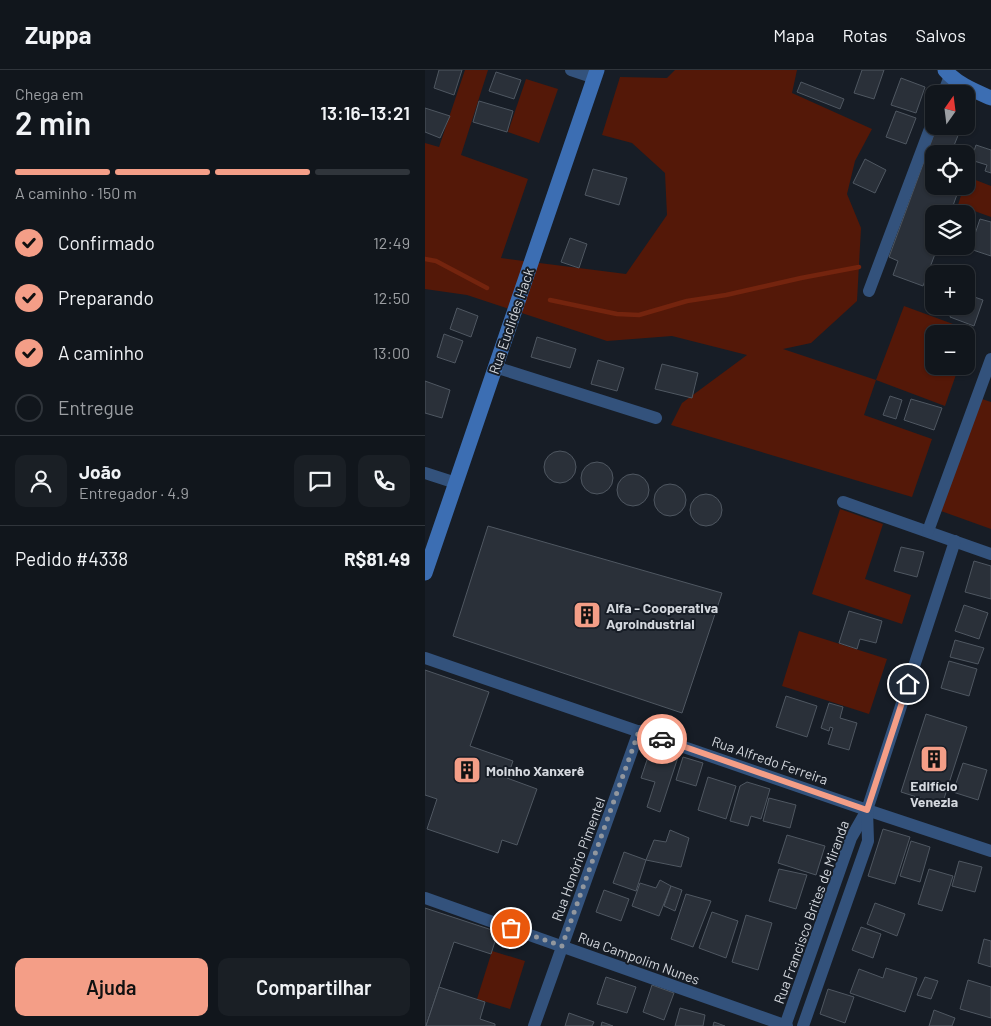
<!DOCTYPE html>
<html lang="pt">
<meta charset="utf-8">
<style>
:root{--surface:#11161c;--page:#1a1f25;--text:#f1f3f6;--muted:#9c9fa3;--line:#30353b;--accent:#f49e87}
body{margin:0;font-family:Barlow,sans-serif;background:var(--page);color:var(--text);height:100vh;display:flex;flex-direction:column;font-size:19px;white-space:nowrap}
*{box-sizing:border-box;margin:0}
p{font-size:16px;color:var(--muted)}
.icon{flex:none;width:28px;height:28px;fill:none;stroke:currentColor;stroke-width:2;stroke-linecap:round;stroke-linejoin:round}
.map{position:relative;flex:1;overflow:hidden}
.drawer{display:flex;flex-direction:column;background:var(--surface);width:425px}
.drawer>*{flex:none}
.needle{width:32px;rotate:14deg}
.fabs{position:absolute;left:500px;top:15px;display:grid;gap:10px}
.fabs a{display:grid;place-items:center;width:50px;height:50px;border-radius:10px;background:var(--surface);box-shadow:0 1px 4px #0004,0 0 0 1px var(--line);font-size:25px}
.pin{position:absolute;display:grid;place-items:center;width:42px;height:42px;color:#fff;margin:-21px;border:2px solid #fff;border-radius:50%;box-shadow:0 1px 5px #0007}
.courier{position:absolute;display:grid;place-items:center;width:50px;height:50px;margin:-25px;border:4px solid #f49e87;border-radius:50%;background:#fff;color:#222;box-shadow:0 1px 6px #0007}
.summary em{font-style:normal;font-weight:600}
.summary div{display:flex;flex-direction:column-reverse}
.summary{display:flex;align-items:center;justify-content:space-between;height:85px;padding:0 15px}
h1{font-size:32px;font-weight:600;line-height:38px}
.bar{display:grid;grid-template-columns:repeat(4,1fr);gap:8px 5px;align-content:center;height:60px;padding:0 15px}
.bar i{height:6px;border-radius:4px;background:var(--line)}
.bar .on{background:var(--accent)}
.bar p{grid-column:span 4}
.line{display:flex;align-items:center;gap:12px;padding:0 15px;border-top:1px solid var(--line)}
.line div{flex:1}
.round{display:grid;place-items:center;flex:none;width:52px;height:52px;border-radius:10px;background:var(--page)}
ol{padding:0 15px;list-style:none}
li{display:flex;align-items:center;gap:15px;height:55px}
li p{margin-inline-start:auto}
li .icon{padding:5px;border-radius:50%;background:var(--accent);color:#111;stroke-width:4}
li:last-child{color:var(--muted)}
li i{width:28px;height:28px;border:2px solid var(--line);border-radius:50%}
.action{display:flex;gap:10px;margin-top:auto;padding:10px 15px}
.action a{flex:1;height:58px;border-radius:10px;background:var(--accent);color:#111;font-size:20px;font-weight:600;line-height:58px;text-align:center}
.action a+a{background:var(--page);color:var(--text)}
header{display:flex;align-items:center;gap:30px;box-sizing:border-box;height:70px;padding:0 25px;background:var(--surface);border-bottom:1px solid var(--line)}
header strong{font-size:24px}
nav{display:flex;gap:28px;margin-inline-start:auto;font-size:18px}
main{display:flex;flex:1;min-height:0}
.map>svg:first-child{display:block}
.green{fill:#541808}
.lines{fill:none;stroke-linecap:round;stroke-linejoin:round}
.stream{stroke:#74240e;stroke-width:4.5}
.building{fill:#2a3039;stroke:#4f5761}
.street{stroke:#33527c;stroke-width:12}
.secondary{stroke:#3c6eb3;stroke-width:15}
.done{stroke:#92979e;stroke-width:5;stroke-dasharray:0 9}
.route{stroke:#f49e87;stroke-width:6}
.labels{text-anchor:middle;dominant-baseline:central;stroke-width:4;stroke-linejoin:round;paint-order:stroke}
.street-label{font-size:14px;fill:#d4d8de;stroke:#171d26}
.poi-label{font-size:14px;font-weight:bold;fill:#d4d8de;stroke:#171d26;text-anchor:start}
</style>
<header>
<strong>Zuppa</strong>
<nav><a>Mapa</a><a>Rotas</a><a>Salvos</a></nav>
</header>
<main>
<section class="drawer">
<div class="summary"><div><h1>2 min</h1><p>Chega em</p></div><em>13:16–13:21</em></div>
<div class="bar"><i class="on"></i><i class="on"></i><i class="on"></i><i></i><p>A caminho · 150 m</p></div>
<ol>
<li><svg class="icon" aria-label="check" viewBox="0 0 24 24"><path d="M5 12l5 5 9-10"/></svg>Confirmado<p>12:49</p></li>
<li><svg class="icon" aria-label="check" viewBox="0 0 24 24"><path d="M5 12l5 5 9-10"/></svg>Preparando<p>12:50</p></li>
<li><svg class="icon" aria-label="check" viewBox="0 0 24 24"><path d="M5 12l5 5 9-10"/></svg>A caminho<p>13:00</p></li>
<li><i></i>Entregue</li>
</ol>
<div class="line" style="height:90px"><a class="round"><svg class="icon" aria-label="person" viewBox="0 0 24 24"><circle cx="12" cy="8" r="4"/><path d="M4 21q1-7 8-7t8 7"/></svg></a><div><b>João</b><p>Entregador · 4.9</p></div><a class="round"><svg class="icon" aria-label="chat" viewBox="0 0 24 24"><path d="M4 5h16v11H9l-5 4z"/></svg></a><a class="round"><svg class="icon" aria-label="phone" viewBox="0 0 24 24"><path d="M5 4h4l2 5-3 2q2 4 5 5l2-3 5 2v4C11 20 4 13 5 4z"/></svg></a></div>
<div class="line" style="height:65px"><div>Pedido #4338</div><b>R$81.49</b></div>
<div class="action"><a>Ajuda</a><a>Compartilhar</a></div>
</section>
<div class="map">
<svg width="566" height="956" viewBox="0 0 566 956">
<rect width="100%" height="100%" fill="#171d26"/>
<g class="green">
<polygon points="40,0 63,0 36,85 103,109 76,188 201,204 242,145 240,103 207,73 177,65 195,7 242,8 250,0 372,0 367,23 447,59 430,91 422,124 436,158 432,231 386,273 358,279 451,310 479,236 547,261 541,278 541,264 509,264 509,296 534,296 520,336 451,310 439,345 507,369 487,427 246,355 257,333 322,285 247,266 182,271 42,225 0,219 0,73 14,77"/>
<polygon points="101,9 133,19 114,73 83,62"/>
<polygon points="543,107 566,116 566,147 533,135 539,116 541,116"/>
<polygon points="557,329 566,332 566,459 516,441"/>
<polygon points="415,439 458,454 440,509 486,525 477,554 387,524"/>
<polygon points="374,561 462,589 444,644 357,616"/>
<polygon points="67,881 100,891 85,939 52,929"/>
</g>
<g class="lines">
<g class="stream">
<polyline points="0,189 11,191 62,218"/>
<polyline points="125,230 192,244 214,245 262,231 301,225 376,208 434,197"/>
</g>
</g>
<g class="building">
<polygon points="14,0 37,0 29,25 9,18"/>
<polygon points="437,0 459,0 449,29 429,23"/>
<polygon points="71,2 96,10 89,29 64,21"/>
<polygon points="476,8 500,17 491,43 466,35"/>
<polygon points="376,12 419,29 415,39 372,22"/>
<polygon points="54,31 88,41 82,62 48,52"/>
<polygon points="0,38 25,46 15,68 0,62"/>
<polygon points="471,41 491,48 481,74 461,67"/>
<polygon points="512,56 531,56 536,58 526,83 529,84 509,84 509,116 535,116 525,144 509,144 509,176 513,176 498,216 468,205 473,191 464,187"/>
<polygon points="551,75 566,80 566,103 560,101 562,95 546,90"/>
<polygon points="440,89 461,100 450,123 428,113"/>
<polygon points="168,99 202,108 194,135 160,125"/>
<polygon points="555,149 566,152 566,186 545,179"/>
<polygon points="145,168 162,174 154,198 136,192"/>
<polygon points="541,224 558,230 549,256 525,247 528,236 541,236"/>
<polygon points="32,238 53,246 46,267 25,259"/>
<polygon points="19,264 38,271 30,293 12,287"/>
<polygon points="112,267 151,279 145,298 106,287"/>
<polygon points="173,290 199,298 192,321 166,314"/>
<polygon points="237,294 273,303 267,328 230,319"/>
<polygon points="0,311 25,320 17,348 0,343"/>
<polygon points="465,326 477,330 471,349 458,345"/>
<polygon points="486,329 517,338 509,360 479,350"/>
<circle cx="135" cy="397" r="16"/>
<circle cx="172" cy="408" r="16"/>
<circle cx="208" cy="420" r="16"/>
<circle cx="245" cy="430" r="16"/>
<circle cx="281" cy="440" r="16"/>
<polygon points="63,456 297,523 257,643 28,566"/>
<polygon points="476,477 499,482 492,507 469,501"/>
<polygon points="549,491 566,496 566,529 540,522"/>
<polygon points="539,535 563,543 554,569 530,561"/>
<polygon points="424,541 457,551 451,573 435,569 432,579 414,573"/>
<polygon points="530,570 559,578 553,594 525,587"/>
<polygon points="524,591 552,599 544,626 516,618"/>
<polygon points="0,600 64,622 45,676 88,691 82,708 112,719 92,775 77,770 73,783 2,759 12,729 0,725"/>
<polygon points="361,626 392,636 382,667 351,657"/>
<polygon points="404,633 418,637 415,648 432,653 424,680 403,674 408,658 405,657 404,661 396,658"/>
<polygon points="501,644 542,657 517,735 476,722"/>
<polygon points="228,672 255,681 235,742 222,737 230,712 216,708"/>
<polygon points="258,687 278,693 271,716 251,710"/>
<polygon points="538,693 562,700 553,730 528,722"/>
<polygon points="283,707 311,716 301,749 273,740"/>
<polygon points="322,712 345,719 336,749 326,746 323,756 305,751 315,716"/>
<polygon points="344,728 371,735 365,758 338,751"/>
<polygon points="458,759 485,767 470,814 443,806"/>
<polygon points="245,760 264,768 256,797 221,790 229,770 241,772"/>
<polygon points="362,765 400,776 391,805 353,793"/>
<polygon points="486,771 505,777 495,812 475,806"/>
<polygon points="199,782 221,790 211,821 188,813"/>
<polygon points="534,791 557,797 550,822 527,816"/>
<polygon points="354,799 382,805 371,839 344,831"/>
<polygon points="504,799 528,806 517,841 493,834"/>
<polygon points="235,810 246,816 234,846 207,836 215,813 231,818"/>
<polygon points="246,816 257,820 250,841 239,836"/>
<polygon points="179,820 204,829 196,851 171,842"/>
<polygon points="261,824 286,831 268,877 246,869"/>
<polygon points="450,833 480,844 472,866 442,854"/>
<polygon points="0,838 73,862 66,884 29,872 1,956 0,956"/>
<polygon points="287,842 313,851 301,888 274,878"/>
<polygon points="321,845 347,853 333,900 307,892"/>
<polygon points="436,857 456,864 448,888 427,880"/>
<polygon points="559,869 566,871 566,897 553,893"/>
<polygon points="461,898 492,908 480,942 425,923 434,899 458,908"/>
<polygon points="181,907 211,917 202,943 172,934"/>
<polygon points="500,907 513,911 506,929 492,925"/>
<polygon points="543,910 566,917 566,948 535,939"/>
<polygon points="227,915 249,923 239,950 218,942"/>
<polygon points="14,917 60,932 55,949 70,954 70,956 1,956"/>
<polygon points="403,919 429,927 420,953 395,944"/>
<polygon points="255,938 280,945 278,956 250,956"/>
<polygon points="509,940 530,948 527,956 504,956"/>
<polygon points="144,943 169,952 167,956 140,956"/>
<polygon points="177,952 188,956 176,956"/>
<polygon points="289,952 300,956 288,956"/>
</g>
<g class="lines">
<g class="street">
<polyline points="146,0 170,8"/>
<polyline points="518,24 525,6"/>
<polyline points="444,221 509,48"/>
<polyline points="70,297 231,348"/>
<polyline points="0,403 31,413"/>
<polyline points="418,432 566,484"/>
<polyline points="503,461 566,289"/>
<polyline points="0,588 442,740 566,781"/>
<polyline points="0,828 362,956"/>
<polyline points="109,956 214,661"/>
<polyline points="360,956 426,768 442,740 530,471"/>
<polyline points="378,956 443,771 442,740"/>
</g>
<g class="secondary">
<path d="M520,0C532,14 550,21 566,28"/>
<polyline points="0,503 172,0"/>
</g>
</g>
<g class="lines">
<polyline class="done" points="86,858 137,876 214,661 237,669"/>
<polyline class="route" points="237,669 442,740 483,614"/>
</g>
<defs>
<symbol id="building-square" viewBox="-11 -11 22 22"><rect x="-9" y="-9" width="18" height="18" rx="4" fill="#f49e87" stroke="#171d26"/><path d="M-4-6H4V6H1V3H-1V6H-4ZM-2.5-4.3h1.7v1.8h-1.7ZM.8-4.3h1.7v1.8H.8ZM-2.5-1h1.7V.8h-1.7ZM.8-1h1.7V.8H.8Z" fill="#111"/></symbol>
</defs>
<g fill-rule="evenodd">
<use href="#building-square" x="146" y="529" width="32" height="32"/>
<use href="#building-square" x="493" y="673" width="32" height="32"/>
<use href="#building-square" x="26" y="684" width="32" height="32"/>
</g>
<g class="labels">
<g class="street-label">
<text transform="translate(86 251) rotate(-71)">Rua Euclides Hack</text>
<text transform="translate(345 690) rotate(19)">Rua Alfredo Ferreira</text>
<text transform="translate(153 789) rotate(-70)">Rua Honório Pimentel</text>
<text transform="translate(386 842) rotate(-70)">Rua Francisco Brites de Miranda</text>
<text transform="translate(214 888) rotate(20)">Rua Campolim Nunes</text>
</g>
<g class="poi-label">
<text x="181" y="537">Alfa - Cooperativa<tspan x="181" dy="16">Agroindustrial</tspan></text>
<text x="61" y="700">Moinho Xanxerê</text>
<text x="509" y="715" text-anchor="middle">Edifício<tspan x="509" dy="16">Venezia</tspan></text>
</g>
</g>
</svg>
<div class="fabs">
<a><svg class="needle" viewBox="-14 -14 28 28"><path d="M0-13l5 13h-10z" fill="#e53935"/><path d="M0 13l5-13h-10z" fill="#9c9fa3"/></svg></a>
<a><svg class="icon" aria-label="locate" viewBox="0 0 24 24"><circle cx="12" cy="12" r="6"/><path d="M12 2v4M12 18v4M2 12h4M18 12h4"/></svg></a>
<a><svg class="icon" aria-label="layers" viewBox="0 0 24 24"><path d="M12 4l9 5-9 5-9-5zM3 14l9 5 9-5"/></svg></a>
<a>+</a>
<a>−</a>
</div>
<div class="pin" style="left:86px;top:858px;background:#ea580c"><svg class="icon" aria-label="bag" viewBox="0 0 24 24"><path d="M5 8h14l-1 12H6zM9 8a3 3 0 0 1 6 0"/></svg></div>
<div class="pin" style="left:483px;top:614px;background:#1f2937"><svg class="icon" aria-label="home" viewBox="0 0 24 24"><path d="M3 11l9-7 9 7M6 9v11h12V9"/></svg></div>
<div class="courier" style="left:237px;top:669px"><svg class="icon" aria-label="car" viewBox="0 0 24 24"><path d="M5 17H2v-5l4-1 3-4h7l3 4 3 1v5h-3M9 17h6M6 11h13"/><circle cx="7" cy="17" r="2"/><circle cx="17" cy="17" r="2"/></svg></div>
</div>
</main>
